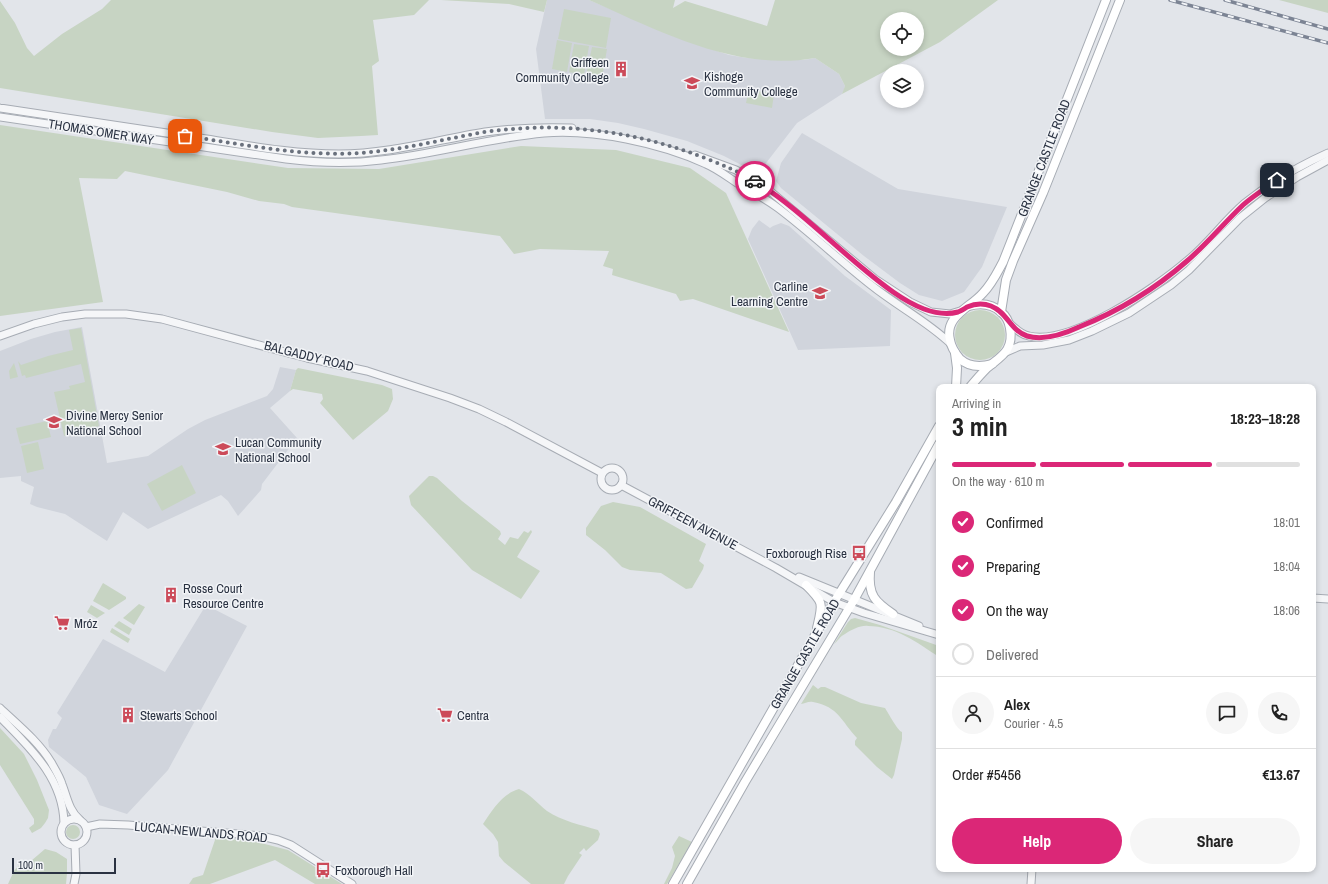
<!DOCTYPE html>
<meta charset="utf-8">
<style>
:root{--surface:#fff;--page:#f6f6f6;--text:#222;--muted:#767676;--line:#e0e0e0;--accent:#db2777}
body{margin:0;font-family:"Archivo Narrow",sans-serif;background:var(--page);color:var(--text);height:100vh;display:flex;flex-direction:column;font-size:15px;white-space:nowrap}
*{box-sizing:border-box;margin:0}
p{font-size:13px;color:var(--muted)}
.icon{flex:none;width:22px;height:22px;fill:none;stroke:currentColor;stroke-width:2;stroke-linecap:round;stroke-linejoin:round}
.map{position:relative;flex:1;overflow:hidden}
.panel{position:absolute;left:936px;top:384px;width:380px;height:488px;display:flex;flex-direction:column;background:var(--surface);border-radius:8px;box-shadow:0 2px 6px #0003}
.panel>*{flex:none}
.buttons{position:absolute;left:880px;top:12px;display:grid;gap:8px}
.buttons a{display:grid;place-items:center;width:44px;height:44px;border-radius:50%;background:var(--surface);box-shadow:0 2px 6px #0003;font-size:20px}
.scale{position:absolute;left:12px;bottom:10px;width:104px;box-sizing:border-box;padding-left:4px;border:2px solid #2a3242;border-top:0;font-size:11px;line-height:14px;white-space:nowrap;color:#2a3242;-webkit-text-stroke:3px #f2f4f7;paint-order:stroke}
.pin{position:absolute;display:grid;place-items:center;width:34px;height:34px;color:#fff;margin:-17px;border-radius:8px;box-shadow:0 2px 6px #0006}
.courier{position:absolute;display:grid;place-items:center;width:40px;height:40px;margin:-20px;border:3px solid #db2777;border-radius:50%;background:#fff;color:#222;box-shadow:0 1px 5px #0007}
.overview em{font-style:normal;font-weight:700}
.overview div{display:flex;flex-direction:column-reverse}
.overview{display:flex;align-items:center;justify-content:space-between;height:68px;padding:0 16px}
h1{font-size:26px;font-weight:700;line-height:30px}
.bar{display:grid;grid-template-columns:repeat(4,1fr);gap:6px 4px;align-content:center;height:48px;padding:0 16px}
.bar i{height:5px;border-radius:3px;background:var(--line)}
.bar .current{background:var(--accent)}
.bar p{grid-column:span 4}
.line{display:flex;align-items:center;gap:10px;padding:0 16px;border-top:1px solid var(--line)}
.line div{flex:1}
.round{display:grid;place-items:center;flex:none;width:42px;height:42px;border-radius:21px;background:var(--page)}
ol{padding:0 16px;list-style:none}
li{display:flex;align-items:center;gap:12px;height:44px}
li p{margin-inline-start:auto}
li .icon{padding:4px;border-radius:50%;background:var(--accent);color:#fff;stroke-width:4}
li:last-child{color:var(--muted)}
li i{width:22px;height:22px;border:2px solid var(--line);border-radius:50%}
.cta{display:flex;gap:8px;margin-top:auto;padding:8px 16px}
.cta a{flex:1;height:46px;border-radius:24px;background:var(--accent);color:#fff;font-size:16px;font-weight:700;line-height:46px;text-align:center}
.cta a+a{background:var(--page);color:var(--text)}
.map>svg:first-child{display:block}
.built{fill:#d0d4dc}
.green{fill:#c7d4c3;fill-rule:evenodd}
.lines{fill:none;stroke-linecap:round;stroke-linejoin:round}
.tertiary-casing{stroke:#a7acb4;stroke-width:9}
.secondary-casing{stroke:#a7acb4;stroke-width:10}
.tertiary{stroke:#f5f6f8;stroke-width:7}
.secondary{stroke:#fff;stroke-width:8}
.rail-casing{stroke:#7c8494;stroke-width:3.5}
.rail{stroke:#f2f4f7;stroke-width:2;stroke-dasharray:6;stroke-linecap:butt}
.done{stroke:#6a717d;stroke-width:4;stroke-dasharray:0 7.2}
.route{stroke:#db2777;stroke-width:5}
.labels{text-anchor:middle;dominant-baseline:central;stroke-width:3;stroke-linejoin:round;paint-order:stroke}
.poi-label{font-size:13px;fill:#2a3242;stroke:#f2f4f7;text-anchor:start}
.street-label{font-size:13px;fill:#2a3242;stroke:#f2f4f7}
</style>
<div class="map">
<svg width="1328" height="884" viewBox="0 0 1328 884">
<rect width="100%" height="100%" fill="#e2e5ea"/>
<g class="built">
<polygon points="547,0 589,0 685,40 729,55 747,58 784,60 804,60 815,58 839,74 845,86 844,90 842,94 797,123 763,167 760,170 751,170 724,156 687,141 644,129 618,123 590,119 545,119 536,49"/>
<polygon points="802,133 898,189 1007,207 982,267 964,292 942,301 919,295 900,283 864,256 781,188 776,181 781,163"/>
<polygon points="759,220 770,228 773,226 781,223 789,226 845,276 891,310 890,346 798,350 748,239 752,229"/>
<polygon points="82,327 107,463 148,456 188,429 205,420 267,396 273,389 280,367 296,370 290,391 270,408 297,438 262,484 261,490 238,516 228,501 221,495 148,529 123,512 107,541 65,514 37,507 30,504 34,487 21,481 21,476 0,478 0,351 31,339 55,332"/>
<polygon points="206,605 247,626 168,770 127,814 99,805 86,777 49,747 48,740 53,729 56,729 62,718 57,713 103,639 165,672"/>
</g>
<g class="green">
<polygon points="111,0 429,0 414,15 373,20 379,61 372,66 378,135 361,136 318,138 272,132 0,88 0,1 15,23 27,48 34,56 62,34 102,9"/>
<polygon points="441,0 547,0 544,12 509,4"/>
<path d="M589,0H675L673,8L685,1L767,26L775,0H998L940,42L842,94L845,86L839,74L815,58C736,72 659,31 589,0ZM887,19H917V49H887Z"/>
<polygon points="1279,0 1328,0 1328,13"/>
<polygon points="564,9 611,18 606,48 558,39"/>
<polygon points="557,40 572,43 567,72 552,69"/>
<polygon points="574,44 589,46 584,75 569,72"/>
<polygon points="592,47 607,49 602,78 586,75"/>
<polygon points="749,89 774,94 772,108 746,103"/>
<polygon points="0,125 288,168 379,169 521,146 616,150 690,168 726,193 789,332 693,299 680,301 676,294 612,275 613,269 603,266 609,251 540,249 514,254 500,236 292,207 284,204 259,201 227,192 125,171 117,179 79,178 103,302 0,316"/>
<circle cx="980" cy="335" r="25"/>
<polygon points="81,328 99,426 64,436 54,392 70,389 69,386 85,382 81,364 26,378 25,375 22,376 18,361 21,365 48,356 73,350 69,330"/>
<polygon points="14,363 18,377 10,379 9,371"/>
<polygon points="298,368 382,385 392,389 393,399 388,411 353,440 320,403 323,399 322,394 293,389 290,391 296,370"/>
<polygon points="47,421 51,437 20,444 16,428"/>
<polygon points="38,442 44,469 27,473 21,446"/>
<polygon points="182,465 196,493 162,511 147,484"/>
<polygon points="429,476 433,476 437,478 462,501 500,531 501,534 498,539 505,545 510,537 518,539 524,531 528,533 531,530 532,532 517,557 540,571 521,599 472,570 411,505 409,496"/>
<polygon points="613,502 640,507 706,544 699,561 704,565 703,569 692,588 686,589 661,573 630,570 622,567 605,550 586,535 586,528 601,506"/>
<polygon points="103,583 126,597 126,599 109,610 93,601"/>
<polygon points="139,604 145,607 134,625 123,618"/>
<polygon points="91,605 105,613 97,618 87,612"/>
<path d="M855,618L880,625L939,646V657C918,643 895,626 868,626C861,625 851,630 845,634C840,636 838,641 834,644L848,622L851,619Z"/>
<polygon points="119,621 132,629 129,635 114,626"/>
<polygon points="112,628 130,639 128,643 110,632"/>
<path d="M813,685L818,689L821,687H825L861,703L885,708C889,714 897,730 902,732V739L894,775L892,779L877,767L855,745V741L857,738C841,721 839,707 813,702C808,701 805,704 801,704Z"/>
<polygon points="0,728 24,754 37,780 49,810 48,818 45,823 41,828 32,833 29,828 34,824 34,819 0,765"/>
<path d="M519,789C530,794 538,804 547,811C562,821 581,825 598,830L600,834L598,840L586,851L584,848L579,853L582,855L568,876L564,884H531L504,862L499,856L498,842L493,834L483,824C493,809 502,794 519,789Z"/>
<circle cx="73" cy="832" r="7"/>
<polygon points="679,836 692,842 667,884 664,884 672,868 675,856 672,847"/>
<polygon points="216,837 261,843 288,850 342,884 315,884 275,860 210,884 189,884 193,878 203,875"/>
<polygon points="45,849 56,852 67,859 67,873 66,884 8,884 14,871 20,864 31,861"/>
</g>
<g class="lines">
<defs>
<g id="tertiary">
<path d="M0,108C67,118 134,128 200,138C246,145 292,154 339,154C389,154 436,140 485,132C514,128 543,127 572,128"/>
<path d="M0,117L286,159C318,163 350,164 381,160C436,154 489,138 544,133C594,129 660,143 706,164C718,169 729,178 740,185C753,192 766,199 778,208C810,232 839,260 871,285C897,306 927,321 951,344"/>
<polyline points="695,155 736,170 771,192 875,279 910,302 931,312 950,314 960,311"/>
<path d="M1009,323C1015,328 1021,335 1029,336C1070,346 1156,288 1187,261C1208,244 1224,221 1245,203C1270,183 1299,166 1328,153"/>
<polyline points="0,336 34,324 62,317 85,314 126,314 162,319 307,358 367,371 450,398 479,409 506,422 602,473"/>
<polyline points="1006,352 1020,346 1043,345 1069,340 1092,331 1129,313 1171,285 1189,270 1240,218 1265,198 1297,177 1328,160"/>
<circle cx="612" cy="479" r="11"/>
<polyline points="621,485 776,568 834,602 864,613 939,635"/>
<polyline points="799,577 919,626"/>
<polyline points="1313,598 1328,599"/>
<path d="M0,708C18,725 38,741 51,762C55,769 60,777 62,784C67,797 69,811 80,820"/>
<path d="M0,717C29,747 63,777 64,823"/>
<circle cx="74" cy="832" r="13"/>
<polyline points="86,827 100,824 128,825 261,836 278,840 291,845 352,884"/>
<polyline points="74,884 76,874 75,845"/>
<polyline points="1031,884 1032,869"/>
</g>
<g id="secondary">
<path d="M969,306C980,303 992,304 1001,312C1006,316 1009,322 1010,328C1014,351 1001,356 987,368C981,374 975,381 970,387"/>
<polyline points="1001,312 1006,280 1013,261 1043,193 1120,0"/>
<polyline points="955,353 957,368 956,387"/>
<path d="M992,364C981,367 969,367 960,359C955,353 951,347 950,340C944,316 970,308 983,293C992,284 997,273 1003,262L1106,0"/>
<path d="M870,572C868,595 875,602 893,614"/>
<path d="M806,585C824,603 823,603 817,628"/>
<polyline points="673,884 834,602 896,502 939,426"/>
<polyline points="687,884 745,782 854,600 939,444"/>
</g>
</defs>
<use href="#tertiary" class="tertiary-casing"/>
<use href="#secondary" class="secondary-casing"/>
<use href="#tertiary" class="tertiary"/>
<use href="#secondary" class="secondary"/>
<defs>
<g id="rail">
<polyline points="1170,0 1328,43"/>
<polyline points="1225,0 1328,29"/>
</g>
</defs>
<use href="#rail" class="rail-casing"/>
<use href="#rail" class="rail"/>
</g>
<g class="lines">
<path class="done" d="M185,136C243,144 302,157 360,153C403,150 443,139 485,132C561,121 635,131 705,158C723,165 739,172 755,181"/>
<path class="route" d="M755,181C795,206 829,241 866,271C883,285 903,301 924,309C935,313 947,315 958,312C961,311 964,309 967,307C974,304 983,303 991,306C1007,312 1011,331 1027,336C1044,341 1064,334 1079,327C1119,311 1155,289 1187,261C1207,244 1224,223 1243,205C1253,196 1266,188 1277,180"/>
</g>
<defs>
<symbol id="building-bare" viewBox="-9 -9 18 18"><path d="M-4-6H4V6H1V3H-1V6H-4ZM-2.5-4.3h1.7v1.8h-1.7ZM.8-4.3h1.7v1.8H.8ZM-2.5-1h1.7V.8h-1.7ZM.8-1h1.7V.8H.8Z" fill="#cc4a59" stroke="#f2f4f7" stroke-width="2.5" paint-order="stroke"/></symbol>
<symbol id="school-bare" viewBox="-9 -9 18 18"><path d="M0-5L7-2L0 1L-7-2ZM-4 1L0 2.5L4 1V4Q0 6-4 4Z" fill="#cc4a59" stroke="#f2f4f7" stroke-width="2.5" paint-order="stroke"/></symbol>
<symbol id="bus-bare" viewBox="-9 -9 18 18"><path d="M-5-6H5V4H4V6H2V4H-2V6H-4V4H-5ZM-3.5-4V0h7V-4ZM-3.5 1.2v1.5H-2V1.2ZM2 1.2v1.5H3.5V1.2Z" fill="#cc4a59" stroke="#f2f4f7" stroke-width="2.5" paint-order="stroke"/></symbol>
<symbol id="supermarket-bare" viewBox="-9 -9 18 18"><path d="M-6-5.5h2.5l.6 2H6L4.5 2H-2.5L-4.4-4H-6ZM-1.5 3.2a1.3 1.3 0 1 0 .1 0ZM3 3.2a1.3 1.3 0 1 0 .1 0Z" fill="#cc4a59" stroke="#f2f4f7" stroke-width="2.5" paint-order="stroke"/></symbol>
</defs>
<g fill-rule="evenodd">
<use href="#building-bare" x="610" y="58" width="22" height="22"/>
<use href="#school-bare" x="681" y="72" width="22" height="22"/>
<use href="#school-bare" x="809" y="282" width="22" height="22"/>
<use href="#school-bare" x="43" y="411" width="22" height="22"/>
<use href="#school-bare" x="212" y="438" width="22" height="22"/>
<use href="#bus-bare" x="848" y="542" width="22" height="22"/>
<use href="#building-bare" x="160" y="584" width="22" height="22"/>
<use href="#supermarket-bare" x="51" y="612" width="22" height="22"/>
<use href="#building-bare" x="117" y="704" width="22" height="22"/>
<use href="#supermarket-bare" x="434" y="704" width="22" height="22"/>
<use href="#bus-bare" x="312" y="859" width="22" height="22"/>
</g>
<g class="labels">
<g class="poi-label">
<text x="609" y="62" text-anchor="end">Griffeen<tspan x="609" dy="15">Community College</tspan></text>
<text x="704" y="76">Kishoge<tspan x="704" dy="15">Community College</tspan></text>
<text x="808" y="286" text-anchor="end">Carline<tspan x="808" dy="15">Learning Centre</tspan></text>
<text x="66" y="415">Divine Mercy Senior<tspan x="66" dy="15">National School</tspan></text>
<text x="235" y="442">Lucan Community<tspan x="235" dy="15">National School</tspan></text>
<text x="847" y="553" text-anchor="end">Foxborough Rise</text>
<text x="183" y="588">Rosse Court<tspan x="183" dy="15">Resource Centre</tspan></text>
<text x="74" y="623">Mróz</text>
<text x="140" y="715">Stewarts School</text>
<text x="457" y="715">Centra</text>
<text x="335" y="870">Foxborough Hall</text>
</g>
<g class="street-label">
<text transform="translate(101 132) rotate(9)">THOMAS OMER WAY</text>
<text transform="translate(1044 158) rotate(-69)">GRANGE CASTLE ROAD</text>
<text transform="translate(309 356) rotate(14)">BALGADDY ROAD</text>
<text transform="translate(693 523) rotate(28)">GRIFFEEN AVENUE</text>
<text transform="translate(805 654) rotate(-60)">GRANGE CASTLE ROAD</text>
<text transform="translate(201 832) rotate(5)">LUCAN-NEWLANDS ROAD</text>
</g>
</g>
</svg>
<div class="buttons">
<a><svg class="icon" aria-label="locate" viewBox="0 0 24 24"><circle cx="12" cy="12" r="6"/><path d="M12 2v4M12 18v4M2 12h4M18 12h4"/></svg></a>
<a><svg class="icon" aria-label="layers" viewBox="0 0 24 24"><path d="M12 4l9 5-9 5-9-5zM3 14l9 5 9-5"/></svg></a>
</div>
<div class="scale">100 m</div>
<div class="pin" style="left:185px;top:136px;background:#ea580c"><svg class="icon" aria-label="bag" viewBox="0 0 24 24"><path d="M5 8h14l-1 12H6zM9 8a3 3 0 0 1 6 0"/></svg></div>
<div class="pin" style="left:1277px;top:180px;background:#1f2937"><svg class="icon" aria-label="home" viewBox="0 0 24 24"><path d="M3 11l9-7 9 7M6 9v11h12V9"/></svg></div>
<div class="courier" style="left:755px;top:181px"><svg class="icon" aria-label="car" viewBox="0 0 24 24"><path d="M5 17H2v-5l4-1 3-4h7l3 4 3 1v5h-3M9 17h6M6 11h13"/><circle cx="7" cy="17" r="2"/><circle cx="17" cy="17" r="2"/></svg></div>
<section class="panel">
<div class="overview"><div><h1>3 min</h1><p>Arriving in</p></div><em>18:23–18:28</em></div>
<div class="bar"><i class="current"></i><i class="current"></i><i class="current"></i><i></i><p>On the way · 610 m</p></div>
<ol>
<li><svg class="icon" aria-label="check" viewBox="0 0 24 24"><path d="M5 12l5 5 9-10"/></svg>Confirmed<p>18:01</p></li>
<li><svg class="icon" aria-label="check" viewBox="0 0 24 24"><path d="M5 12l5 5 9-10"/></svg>Preparing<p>18:04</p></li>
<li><svg class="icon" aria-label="check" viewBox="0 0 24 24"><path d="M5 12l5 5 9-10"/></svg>On the way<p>18:06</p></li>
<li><i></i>Delivered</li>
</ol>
<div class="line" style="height:72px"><a class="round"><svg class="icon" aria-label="person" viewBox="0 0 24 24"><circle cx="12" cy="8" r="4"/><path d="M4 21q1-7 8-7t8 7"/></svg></a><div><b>Alex</b><p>Courier · 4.5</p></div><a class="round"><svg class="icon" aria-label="chat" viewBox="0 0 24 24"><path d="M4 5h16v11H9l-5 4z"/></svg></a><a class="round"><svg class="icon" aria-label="phone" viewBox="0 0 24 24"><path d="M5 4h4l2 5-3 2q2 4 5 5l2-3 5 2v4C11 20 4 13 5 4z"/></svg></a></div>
<div class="line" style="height:52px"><div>Order #5456</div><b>€13.67</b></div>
<div class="cta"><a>Help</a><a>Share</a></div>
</section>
</div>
